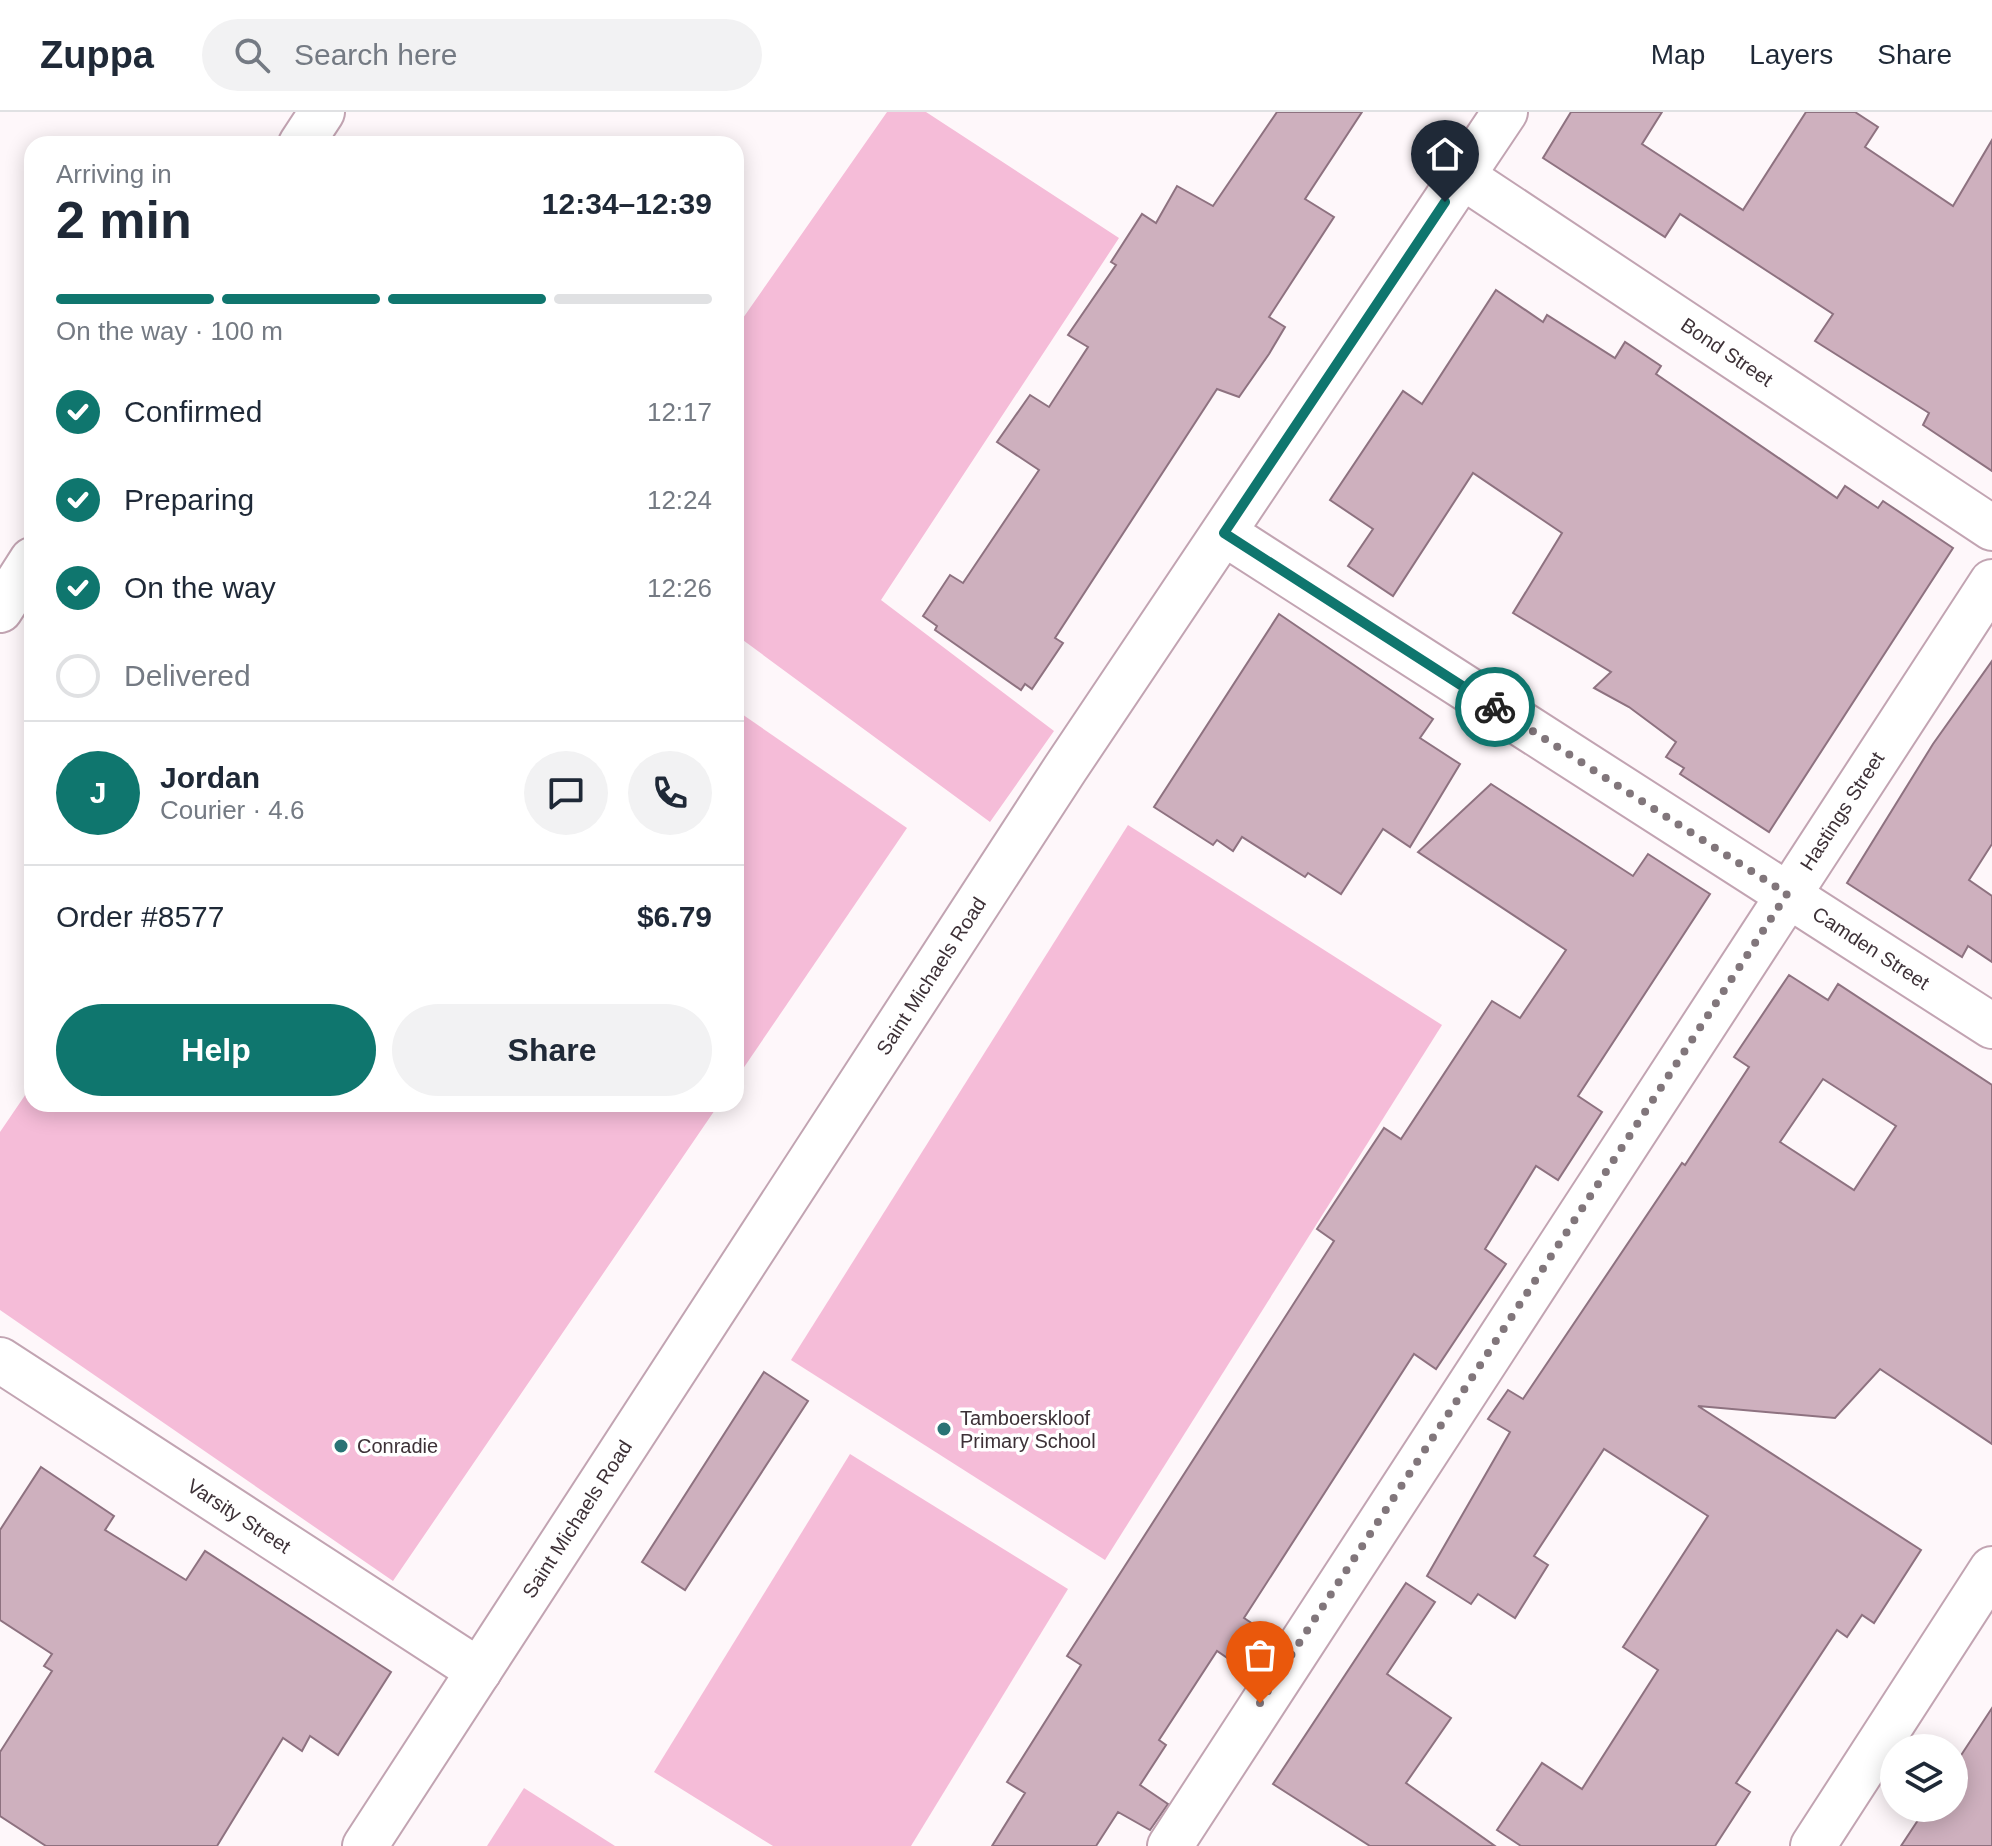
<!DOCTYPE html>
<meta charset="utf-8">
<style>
:root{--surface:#fff;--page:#f2f2f3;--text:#1f2937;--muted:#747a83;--line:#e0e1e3;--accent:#0f766e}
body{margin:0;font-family:Helvetica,sans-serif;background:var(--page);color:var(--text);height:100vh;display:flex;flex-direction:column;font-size:30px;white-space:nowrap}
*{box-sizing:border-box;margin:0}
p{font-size:26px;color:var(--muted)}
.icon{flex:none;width:44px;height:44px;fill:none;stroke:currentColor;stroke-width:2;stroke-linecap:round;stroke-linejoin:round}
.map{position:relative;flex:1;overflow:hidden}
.drawer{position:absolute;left:24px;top:24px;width:720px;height:976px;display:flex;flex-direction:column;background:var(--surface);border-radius:24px;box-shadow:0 4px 20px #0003}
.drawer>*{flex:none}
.buttons{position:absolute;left:1880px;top:1622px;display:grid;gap:16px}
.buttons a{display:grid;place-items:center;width:88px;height:88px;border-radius:50%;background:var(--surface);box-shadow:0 4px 20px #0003;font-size:40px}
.pin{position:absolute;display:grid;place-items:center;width:68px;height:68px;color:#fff;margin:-82px -34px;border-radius:50% 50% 50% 0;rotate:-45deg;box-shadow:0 0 8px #0007}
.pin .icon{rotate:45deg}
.courier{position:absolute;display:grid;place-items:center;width:80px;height:80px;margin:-40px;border:6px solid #0f766e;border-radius:50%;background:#fff;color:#222;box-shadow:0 2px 10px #0007}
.head em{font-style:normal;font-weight:700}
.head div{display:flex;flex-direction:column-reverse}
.head{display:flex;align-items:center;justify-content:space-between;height:136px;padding:0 32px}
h1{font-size:52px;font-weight:700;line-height:60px}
.bar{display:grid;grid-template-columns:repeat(4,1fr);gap:12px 8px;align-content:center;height:96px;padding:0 32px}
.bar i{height:10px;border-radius:6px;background:var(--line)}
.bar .active{background:var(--accent)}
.bar p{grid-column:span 4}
.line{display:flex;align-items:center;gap:20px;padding:0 32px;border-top:2px solid var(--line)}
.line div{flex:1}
.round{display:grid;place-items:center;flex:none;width:84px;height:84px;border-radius:42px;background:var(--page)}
ol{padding:0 32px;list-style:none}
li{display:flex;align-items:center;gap:24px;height:88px}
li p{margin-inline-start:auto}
li .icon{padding:8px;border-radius:50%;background:var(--accent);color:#fff;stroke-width:4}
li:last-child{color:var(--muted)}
li i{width:44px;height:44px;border:4px solid var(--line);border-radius:50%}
.action{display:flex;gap:16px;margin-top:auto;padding:16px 32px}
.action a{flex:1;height:92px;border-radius:48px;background:var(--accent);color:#fff;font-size:32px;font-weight:700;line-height:92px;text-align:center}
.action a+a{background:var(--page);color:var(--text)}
header{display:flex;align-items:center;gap:48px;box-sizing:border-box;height:112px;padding:0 40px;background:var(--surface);border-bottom:2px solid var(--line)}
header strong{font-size:38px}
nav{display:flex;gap:44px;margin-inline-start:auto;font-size:28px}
.search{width:560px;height:72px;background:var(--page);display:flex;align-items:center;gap:20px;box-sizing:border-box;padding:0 28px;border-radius:44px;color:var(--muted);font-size:30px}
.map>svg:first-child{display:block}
.green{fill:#f5bcd8}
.building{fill:#ceb0be;stroke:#8e7280;stroke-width:2;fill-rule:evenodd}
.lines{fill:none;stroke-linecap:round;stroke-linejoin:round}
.minor-casing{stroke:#c2a4b2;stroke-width:48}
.minor{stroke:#fff;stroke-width:44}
.done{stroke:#81767b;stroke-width:8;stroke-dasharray:0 14.4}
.route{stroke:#0f766e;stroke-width:10}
.poi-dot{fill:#297375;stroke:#fff;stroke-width:3}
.labels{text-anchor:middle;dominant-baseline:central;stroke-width:7;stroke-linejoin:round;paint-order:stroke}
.street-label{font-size:20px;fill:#3d3137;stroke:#fff}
.poi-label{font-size:20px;fill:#3d3137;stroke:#fff;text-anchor:start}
</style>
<header>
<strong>Zuppa</strong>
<div class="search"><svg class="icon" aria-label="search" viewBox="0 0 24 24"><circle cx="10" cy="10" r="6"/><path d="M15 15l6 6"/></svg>Search here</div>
<nav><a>Map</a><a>Layers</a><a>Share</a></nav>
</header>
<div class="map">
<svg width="1992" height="1734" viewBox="0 0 1992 1734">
<rect width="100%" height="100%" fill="#fef7fa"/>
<g class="green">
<polygon points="887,0 926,0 1119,126 881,488 1054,619 990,710 736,523 736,216"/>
<polygon points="736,598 907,716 736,967"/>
<polygon points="1128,713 1442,913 1105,1448 791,1248"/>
<polygon points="32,973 32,992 719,992 393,1469 0,1198 0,1020"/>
<polygon points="850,1342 1068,1477 911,1734 773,1734 654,1660"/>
<polygon points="524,1676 615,1734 487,1734"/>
</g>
<g class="building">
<polygon points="1277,0 1362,0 1305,87 1334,105 1269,205 1285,215 1269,242 1239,285 1217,277 1055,526 1063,531 1032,577 1025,572 1021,578 935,518 937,514 923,504 950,463 963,471 1039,358 997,330 1030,283 1049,295 1088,235 1068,223 1116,153 1111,150 1142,102 1156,111 1177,74 1213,94"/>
<polygon points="1571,0 1662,0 1642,32 1743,98 1806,0 1855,0 1878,15 1865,35 1953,94 1992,28 1992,359 1923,313 1929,301 1815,229 1833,202 1680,102 1665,125 1543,46"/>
<polygon points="1496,178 1543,210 1547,203 1615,246 1625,230 1661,254 1656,262 1837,386 1845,374 1878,396 1883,389 1953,436 1769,720 1680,662 1684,656 1666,645 1676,630 1629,595 1594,576 1611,560 1513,501 1562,421 1473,361 1393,484 1348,454 1373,417 1330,388 1403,279 1422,292"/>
<polygon points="1279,502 1433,607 1420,626 1460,652 1410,735 1383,717 1341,782 1308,761 1305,765 1242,725 1233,739 1217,728 1213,733 1154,695"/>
<polygon points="1992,549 1992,732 1969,768 1992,784 1992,850 1968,834 1962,845 1847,771 1933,632"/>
<polygon points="1491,672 1633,764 1648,742 1710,782 1578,984 1602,1000 1558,1068 1536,1054 1485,1137 1506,1152 1436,1257 1414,1242 1244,1506 1265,1520 1242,1556 1217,1539 1159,1628 1166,1633 1140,1673 1168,1692 1150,1718 1118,1700 1096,1734 992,1734 1025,1681 1007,1670 1081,1553 1067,1544 1334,1129 1317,1117 1384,1016 1401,1027 1492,889 1520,906 1566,838 1418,740"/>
<path d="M1789,863L1828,888L1838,872L1992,973V1332L1880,1257L1835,1306L1698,1294L1921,1438L1874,1511L1862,1503L1847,1525L1837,1518L1736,1671L1750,1680L1715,1734H1521L1497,1718L1542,1651L1582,1677L1658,1558L1623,1535L1708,1404L1604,1337L1534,1444L1548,1453L1515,1506L1478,1482L1471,1492L1427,1464L1510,1320L1488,1307L1508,1278L1523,1287L1682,1051L1685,1053L1749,955L1734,945ZM1823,967L1896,1014L1854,1078L1780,1030Z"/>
<polygon points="764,1260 808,1289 685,1478 642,1450"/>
<polygon points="41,1355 114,1404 105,1418 186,1468 205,1439 391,1560 338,1643 310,1624 302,1639 283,1626 217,1734 46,1734 0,1704 0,1640 52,1559 44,1554 52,1542 0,1508 0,1418"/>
<polygon points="1406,1471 1435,1490 1387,1562 1451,1606 1406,1671 1495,1734 1370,1734 1273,1672"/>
<polygon points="1992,1596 1992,1734 1901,1734 1926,1696 1954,1696 1954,1654"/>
</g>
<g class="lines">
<defs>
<g id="minor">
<polyline points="301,32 322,0"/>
<polyline points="1462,64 1992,416"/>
<polyline points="1224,421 1992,914"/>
<polyline points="0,498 32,448"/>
<polyline points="0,1248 479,1559"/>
<polyline points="365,1734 1065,657 1505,0"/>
<polyline points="1170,1734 1992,470"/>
<polyline points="1813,1734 1992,1457"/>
</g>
</defs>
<use href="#minor" class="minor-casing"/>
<use href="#minor" class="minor"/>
</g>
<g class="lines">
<polyline class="done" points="1260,1591 1787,782 1495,595"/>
<polyline class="route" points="1445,90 1224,421 1495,595"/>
</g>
<g class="poi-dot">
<circle cx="944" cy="1317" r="8"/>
<circle cx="341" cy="1334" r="8"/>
</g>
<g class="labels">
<g class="street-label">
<text transform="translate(1727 240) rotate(34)">Bond Street</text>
<text transform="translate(1842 699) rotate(-57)">Hastings Street</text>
<text transform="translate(1871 836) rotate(33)">Camden Street</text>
<text transform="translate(931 864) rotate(-57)">Saint Michaels Road</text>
<text transform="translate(239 1404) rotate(33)">Varsity Street</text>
<text transform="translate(577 1407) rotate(-57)">Saint Michaels Road</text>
</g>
<g class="poi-label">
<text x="960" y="1306">Tamboerskloof<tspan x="960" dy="23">Primary School</tspan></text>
<text x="357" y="1334">Conradie</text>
</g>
</g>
</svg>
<div class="buttons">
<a><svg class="icon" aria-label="layers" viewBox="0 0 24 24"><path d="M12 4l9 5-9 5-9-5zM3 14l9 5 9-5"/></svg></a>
</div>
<div class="pin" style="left:1260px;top:1591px;background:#ea580c"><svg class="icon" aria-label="bag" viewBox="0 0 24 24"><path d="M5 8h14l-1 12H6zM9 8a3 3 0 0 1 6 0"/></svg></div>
<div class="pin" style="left:1445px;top:90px;background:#1f2937"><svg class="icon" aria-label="home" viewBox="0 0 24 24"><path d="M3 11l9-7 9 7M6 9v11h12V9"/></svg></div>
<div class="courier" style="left:1495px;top:595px"><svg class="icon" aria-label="bike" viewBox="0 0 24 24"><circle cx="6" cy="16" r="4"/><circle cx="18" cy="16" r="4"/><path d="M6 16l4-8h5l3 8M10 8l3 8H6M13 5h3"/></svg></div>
<section class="drawer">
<div class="head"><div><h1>2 min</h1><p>Arriving in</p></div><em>12:34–12:39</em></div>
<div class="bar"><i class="active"></i><i class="active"></i><i class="active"></i><i></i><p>On the way · 100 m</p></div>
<ol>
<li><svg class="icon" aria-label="check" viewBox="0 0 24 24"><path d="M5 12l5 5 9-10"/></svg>Confirmed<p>12:17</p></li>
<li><svg class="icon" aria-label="check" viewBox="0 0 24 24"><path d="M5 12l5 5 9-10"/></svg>Preparing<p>12:24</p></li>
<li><svg class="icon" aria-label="check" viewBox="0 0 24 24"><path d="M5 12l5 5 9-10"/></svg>On the way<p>12:26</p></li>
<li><i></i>Delivered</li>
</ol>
<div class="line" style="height:144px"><b class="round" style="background:var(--accent);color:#fff">J</b><div><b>Jordan</b><p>Courier · 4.6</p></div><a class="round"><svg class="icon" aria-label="chat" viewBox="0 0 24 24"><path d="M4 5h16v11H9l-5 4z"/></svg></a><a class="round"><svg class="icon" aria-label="phone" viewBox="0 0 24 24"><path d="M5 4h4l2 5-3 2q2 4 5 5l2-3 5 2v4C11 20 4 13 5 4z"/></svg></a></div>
<div class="line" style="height:104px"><div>Order #8577</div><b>$6.79</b></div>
<div class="action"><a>Help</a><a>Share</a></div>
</section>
</div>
